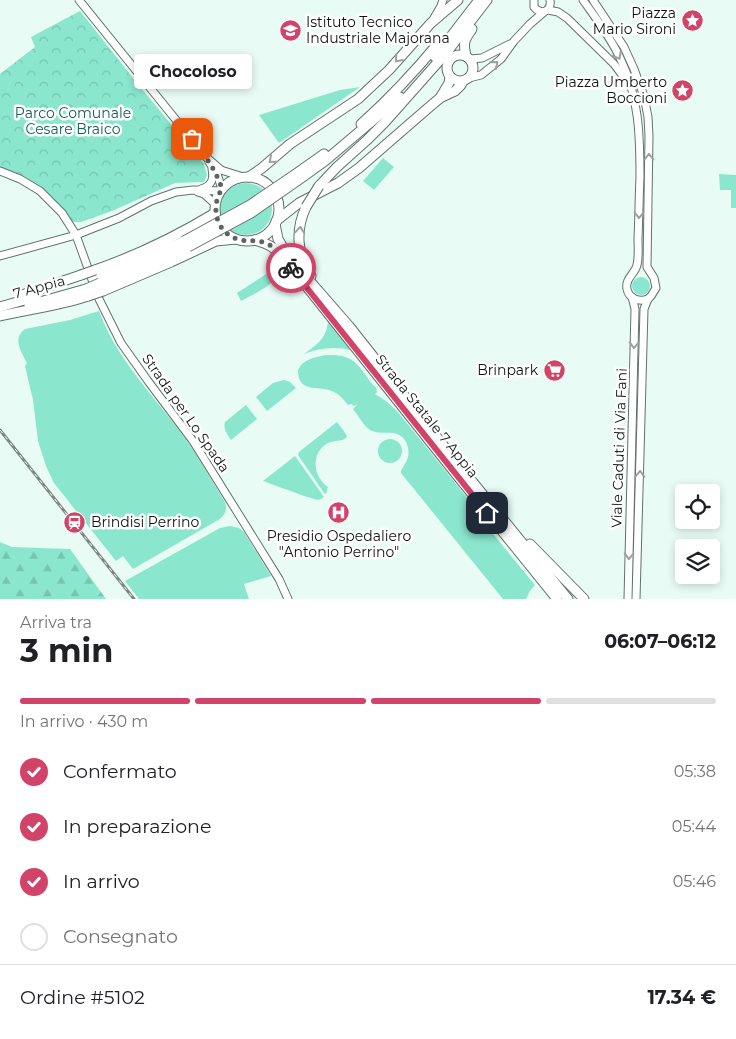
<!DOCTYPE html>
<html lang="it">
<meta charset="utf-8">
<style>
:root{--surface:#fff;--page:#f2f2f2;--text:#202124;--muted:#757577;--line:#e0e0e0;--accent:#d2436a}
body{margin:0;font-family:Montserrat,sans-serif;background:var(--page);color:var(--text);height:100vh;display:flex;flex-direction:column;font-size:19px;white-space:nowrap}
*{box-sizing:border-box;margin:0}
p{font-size:16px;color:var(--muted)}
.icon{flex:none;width:28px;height:28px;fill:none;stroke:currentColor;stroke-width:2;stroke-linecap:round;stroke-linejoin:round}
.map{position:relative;height:599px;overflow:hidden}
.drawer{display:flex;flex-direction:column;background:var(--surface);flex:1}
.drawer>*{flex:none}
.fabs{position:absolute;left:675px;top:484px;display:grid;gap:10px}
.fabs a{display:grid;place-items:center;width:45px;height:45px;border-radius:5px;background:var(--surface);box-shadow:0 2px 8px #0003;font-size:25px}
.pin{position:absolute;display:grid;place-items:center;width:42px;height:42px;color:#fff;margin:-21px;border-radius:10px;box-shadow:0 2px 8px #0006}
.courier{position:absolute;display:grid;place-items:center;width:50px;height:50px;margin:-25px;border:4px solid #d2436a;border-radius:50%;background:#fff;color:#222;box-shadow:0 1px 6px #0007}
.bubble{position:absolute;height:35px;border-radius:5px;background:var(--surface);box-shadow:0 2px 8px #0003;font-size:16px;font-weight:700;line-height:35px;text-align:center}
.headline em{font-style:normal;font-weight:700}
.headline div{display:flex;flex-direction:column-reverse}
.headline{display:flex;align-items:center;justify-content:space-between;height:85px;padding:0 20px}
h1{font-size:32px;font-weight:700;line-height:38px}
.bar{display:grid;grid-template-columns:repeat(4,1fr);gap:8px 5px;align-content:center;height:60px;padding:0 20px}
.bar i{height:6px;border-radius:4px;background:var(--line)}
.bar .selected{background:var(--accent)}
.bar p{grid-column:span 4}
.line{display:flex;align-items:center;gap:12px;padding:0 20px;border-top:1px solid var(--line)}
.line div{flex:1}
ol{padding:0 20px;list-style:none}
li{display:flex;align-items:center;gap:15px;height:55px}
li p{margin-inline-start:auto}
li .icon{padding:5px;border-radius:50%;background:var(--accent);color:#fff;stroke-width:4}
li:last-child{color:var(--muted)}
li i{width:28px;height:28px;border:2px solid var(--line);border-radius:50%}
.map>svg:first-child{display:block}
.green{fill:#8ae7cd}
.forest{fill:url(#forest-firs)}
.park{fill:url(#park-crowns)}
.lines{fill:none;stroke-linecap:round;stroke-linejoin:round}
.secondary-casing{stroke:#61726d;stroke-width:9}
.highway-casing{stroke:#61726d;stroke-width:11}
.secondary{stroke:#fff;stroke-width:7}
.highway{stroke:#fff;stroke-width:9}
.rail-casing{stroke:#798682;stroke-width:3}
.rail{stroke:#fff;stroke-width:1;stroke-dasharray:4;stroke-linecap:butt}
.highway-bridge-casing{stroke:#61726d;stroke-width:11;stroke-linecap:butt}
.highway-bridge{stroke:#fff;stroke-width:9}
.oneway{stroke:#9ea1a0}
.done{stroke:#5a6561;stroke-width:5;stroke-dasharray:0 9}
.route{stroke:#d2436a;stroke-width:6}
.labels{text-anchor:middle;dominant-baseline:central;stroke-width:5;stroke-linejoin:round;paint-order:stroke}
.poi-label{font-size:14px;fill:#0d1412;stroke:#fff;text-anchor:end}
.park-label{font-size:14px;fill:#146150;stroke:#fff}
.street-label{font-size:14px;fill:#0d1412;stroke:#fff}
</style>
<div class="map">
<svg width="736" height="599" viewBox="0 0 736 599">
<defs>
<pattern id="forest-firs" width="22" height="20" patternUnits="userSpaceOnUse" patternTransform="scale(1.25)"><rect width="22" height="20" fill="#8ae7cd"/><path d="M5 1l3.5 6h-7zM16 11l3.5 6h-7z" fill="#76c5af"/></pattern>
<pattern id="park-crowns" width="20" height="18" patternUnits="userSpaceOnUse" patternTransform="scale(1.25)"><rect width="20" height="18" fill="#8ae7cd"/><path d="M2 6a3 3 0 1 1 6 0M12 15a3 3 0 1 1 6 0" fill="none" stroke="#76c5af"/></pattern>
</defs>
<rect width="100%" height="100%" fill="#e8fcf5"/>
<g class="green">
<polygon points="360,87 279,143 259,115 340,90"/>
<polygon points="383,158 394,167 374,190 363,181"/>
<polygon points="719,174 736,175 736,208 731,208 731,190 720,190"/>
<circle cx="246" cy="209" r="26"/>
<path d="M277,267L279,272C274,286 253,294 241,301L237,293Z"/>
<circle cx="641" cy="286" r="9"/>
<path d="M99,311C117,360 155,397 185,438C199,458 211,480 224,500C228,509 226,513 220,519L133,569L123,556L116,561L54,483L46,466L38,441L33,400L25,366L27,363C21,351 12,339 25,329L70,320Z"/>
<path d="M328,320L351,350C334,346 319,348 304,354C318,344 327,338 328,320Z"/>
<path d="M326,355C355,354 357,364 373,385L376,387L377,392L375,394L386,401L397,411L478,511L477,512V514L480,513L489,529L535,585L530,591L526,599H503L401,473V471C403,466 407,462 408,457C410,448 406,437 397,434C388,431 380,435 370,430C363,425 358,415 353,409L357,405L353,406L352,404L348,405C344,400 340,395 334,392C319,384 298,395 298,370C303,359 315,357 326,355Z"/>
<polygon points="284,380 290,382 296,388 267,411 256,397 273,383"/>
<path d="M246,405L257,419L231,440C227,434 223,429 225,422Z"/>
<path d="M337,422L346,434L347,437C342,442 335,440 328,443C310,453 313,477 328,487L326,494L324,493L298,455L299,452Z"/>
<circle cx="390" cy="451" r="12"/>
<polygon points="295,456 324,497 323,498 318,500 304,496 263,481"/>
<polygon points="230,526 239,528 244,532 271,576 244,584 249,599 139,599 125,581 220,528"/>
</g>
<polygon class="forest" points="0,542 12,547 70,549 106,599 0,599"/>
<polygon class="park" points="80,11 137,83 204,164 207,175 204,182 175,183 112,211 81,222 73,222 43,188 20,174 0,167 0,74 35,47 31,37"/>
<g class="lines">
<defs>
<g id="secondary">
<polyline points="79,0 206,157 221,170 243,177"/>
<path d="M534,0V7C541,16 552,11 550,0"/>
<path d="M583,0C595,17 611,38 620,58C639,96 640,135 640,177C639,197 639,218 638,238C638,247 639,257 637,265C635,274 625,278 627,289C629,299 639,302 648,299"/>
<polyline points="593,0 624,47 634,69 644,96 648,117 649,136 647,267 654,278 656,288 651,296 648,299 644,309 636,599"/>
<polyline points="548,10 558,12 567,18 614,64 626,80"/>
<polyline points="434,18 441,6 443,0"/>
<polyline points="470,59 482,58 510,44"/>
<polyline points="469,78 481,75 501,59 514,41 530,24 544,12"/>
<polyline points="209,162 217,174 222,189"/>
<polyline points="0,171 20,179 40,191 62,213 76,235 99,299 121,343 148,381 193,441 279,579 288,599"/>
<path d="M201,189C212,186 214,179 212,169"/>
<polyline points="198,192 204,194 215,204"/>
<polyline points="0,256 76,235 119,218 151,201 176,192 193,190 220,191"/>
<polyline points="628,599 635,309 632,297"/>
</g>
<g id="highway">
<circle cx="460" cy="68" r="13"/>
<path d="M466,56C463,43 464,40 472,29"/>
<polyline points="435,57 479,0"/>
<polyline points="440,98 449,83 450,77"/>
<path d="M361,124C388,100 417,69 440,41"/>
<polyline points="300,171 324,154"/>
<polyline points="304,176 326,160 391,105 400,97"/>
<polyline points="249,177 262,168 290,144 358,99 389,70 431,23 458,0"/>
<circle cx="247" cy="209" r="32"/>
<polyline points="319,186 337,167 367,140 385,122 447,52 487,0"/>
<path d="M306,207C295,230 297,255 311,276"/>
<polyline points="276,221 299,203 338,183 359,168 427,109 440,98 455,91 461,85 463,81"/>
<polyline points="275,224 278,239 288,256 349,326 458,464 568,599"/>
<path d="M255,240C269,244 274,247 284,258L452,469L557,599"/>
<path d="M95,270C138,255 177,236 215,213"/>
<polyline points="98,278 141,260 184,241"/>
<polyline points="100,283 145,266 188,247"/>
<polyline points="103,291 171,262 216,241 236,239"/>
<polyline points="22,295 81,275"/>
<polyline points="29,305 86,289"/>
<polyline points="0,307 35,297"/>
<path d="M0,316C29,309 59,306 88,296"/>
<polyline points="530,544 584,599"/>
</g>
</defs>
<use href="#secondary" class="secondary-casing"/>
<use href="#highway" class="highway-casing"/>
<use href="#secondary" class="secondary"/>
<use href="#highway" class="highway"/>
<defs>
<polyline id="rail" points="0,430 134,599"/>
</defs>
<use href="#rail" class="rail-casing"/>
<use href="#rail" class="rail"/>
<defs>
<g id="highway-bridge">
<polyline points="306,207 319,186"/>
<polyline points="184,241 250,205 300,171"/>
<polyline points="188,247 251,213 304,176"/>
<polyline points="81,275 95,270"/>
<polyline points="86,289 100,283"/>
<polyline points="88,296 103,291"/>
</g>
</defs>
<use href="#highway-bridge" class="highway-bridge-casing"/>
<use href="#highway-bridge" class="highway-bridge"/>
</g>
<defs><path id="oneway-chevron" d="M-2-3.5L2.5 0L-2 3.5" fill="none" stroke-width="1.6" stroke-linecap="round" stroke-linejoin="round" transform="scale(1.25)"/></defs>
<g class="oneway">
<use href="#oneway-chevron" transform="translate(618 56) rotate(62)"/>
<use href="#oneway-chevron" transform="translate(398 59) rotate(131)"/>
<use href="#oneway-chevron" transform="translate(495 64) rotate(-40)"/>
<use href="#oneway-chevron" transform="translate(649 157) rotate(-90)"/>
<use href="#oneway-chevron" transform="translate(272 160) rotate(139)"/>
<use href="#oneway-chevron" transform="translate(639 215) rotate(91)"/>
<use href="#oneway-chevron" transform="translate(300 230) rotate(-85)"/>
<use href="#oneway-chevron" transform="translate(634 345) rotate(92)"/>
<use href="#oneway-chevron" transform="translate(640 474) rotate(-89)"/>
<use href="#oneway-chevron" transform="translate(629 556) rotate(92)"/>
</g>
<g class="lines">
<path class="done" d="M192,139C204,154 216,170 222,189C210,207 216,232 237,239C247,243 256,238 267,244C278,248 285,259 291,268"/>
<polyline class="route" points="291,268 487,513"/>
</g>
<defs>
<symbol id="sight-disc" viewBox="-11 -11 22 22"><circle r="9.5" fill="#d2436a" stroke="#fff"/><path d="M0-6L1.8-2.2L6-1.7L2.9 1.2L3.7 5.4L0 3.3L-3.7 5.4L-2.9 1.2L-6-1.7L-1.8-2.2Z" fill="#fff"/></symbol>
<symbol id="school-disc" viewBox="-11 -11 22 22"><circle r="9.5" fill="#d2436a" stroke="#fff"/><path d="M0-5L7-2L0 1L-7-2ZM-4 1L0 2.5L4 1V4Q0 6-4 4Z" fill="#fff"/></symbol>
<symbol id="supermarket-disc" viewBox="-11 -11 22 22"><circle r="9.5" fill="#d2436a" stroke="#fff"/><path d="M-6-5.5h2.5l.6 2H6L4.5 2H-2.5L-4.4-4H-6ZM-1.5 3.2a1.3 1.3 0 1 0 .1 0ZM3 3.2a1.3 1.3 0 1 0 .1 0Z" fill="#fff"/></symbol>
<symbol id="hospital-disc" viewBox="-11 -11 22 22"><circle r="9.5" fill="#d2436a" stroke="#fff"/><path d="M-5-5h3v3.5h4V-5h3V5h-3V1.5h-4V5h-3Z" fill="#fff"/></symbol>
<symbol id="station-disc" viewBox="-11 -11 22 22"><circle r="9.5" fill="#d2436a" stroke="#fff"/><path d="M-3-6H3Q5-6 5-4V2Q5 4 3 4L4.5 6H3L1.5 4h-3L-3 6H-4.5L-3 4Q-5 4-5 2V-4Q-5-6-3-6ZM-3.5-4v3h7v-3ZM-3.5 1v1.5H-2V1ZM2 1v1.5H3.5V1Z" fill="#fff"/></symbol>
</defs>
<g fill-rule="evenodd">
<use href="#sight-disc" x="680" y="8" width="25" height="25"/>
<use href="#school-disc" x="278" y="18" width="25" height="25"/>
<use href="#sight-disc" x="670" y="78" width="25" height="25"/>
<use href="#supermarket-disc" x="542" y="358" width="25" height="25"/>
<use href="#hospital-disc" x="326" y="500" width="25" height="25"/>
<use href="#station-disc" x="62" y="510" width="25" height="25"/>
</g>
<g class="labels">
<g class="poi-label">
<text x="676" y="13">Piazza<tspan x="676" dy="16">Mario Sironi</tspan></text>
<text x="306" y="22" text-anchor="start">Istituto Tecnico<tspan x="306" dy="16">Industriale Majorana</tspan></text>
<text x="667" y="82">Piazza Umberto<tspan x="667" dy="16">Boccioni</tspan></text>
<text x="538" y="370">Brinpark</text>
<text x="91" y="522" text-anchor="start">Brindisi Perrino</text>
<text x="339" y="536" text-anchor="middle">Presidio Ospedaliero<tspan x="339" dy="16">"Antonio Perrino"</tspan></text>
</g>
<g class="park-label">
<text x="73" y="113">Parco Comunale<tspan x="73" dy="16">Cesare Braico</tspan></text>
</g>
<g class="street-label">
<text transform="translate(39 287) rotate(-15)">7 Appia</text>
<text transform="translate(186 413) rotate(55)">Strada per Lo Spada</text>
<text transform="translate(427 416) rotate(51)">Strada Statale 7 Appia</text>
<text transform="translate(619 448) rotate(-88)">Viale Caduti di Via Fani</text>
</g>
</g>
</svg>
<div class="fabs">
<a><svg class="icon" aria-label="locate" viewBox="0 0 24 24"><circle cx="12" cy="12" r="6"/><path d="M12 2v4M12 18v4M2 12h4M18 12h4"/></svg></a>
<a><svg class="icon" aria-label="layers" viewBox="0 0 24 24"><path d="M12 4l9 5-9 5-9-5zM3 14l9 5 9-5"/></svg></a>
</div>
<div class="pin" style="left:192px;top:139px;background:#ea580c"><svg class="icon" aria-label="bag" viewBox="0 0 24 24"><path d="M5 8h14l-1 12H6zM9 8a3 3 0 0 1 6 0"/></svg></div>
<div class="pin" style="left:487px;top:513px;background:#1f2937"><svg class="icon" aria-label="home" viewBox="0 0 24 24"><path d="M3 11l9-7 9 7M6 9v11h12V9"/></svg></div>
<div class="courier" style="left:291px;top:268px"><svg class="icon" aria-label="bike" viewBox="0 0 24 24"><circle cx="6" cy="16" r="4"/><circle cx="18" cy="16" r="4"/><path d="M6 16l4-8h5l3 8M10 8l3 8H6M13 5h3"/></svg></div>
<div class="bubble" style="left:134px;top:54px;width:118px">Chocoloso</div>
</div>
<section class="drawer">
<div class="headline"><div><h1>3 min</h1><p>Arriva tra</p></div><em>06:07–06:12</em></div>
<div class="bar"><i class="selected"></i><i class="selected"></i><i class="selected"></i><i></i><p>In arrivo · 430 m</p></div>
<ol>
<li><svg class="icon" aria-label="check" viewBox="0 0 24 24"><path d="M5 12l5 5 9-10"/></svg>Confermato<p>05:38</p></li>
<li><svg class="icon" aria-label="check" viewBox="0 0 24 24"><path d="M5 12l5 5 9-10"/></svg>In preparazione<p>05:44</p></li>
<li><svg class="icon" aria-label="check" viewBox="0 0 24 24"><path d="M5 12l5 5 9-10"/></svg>In arrivo<p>05:46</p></li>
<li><i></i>Consegnato</li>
</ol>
<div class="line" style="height:65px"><div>Ordine #5102</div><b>17.34 €</b></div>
</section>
